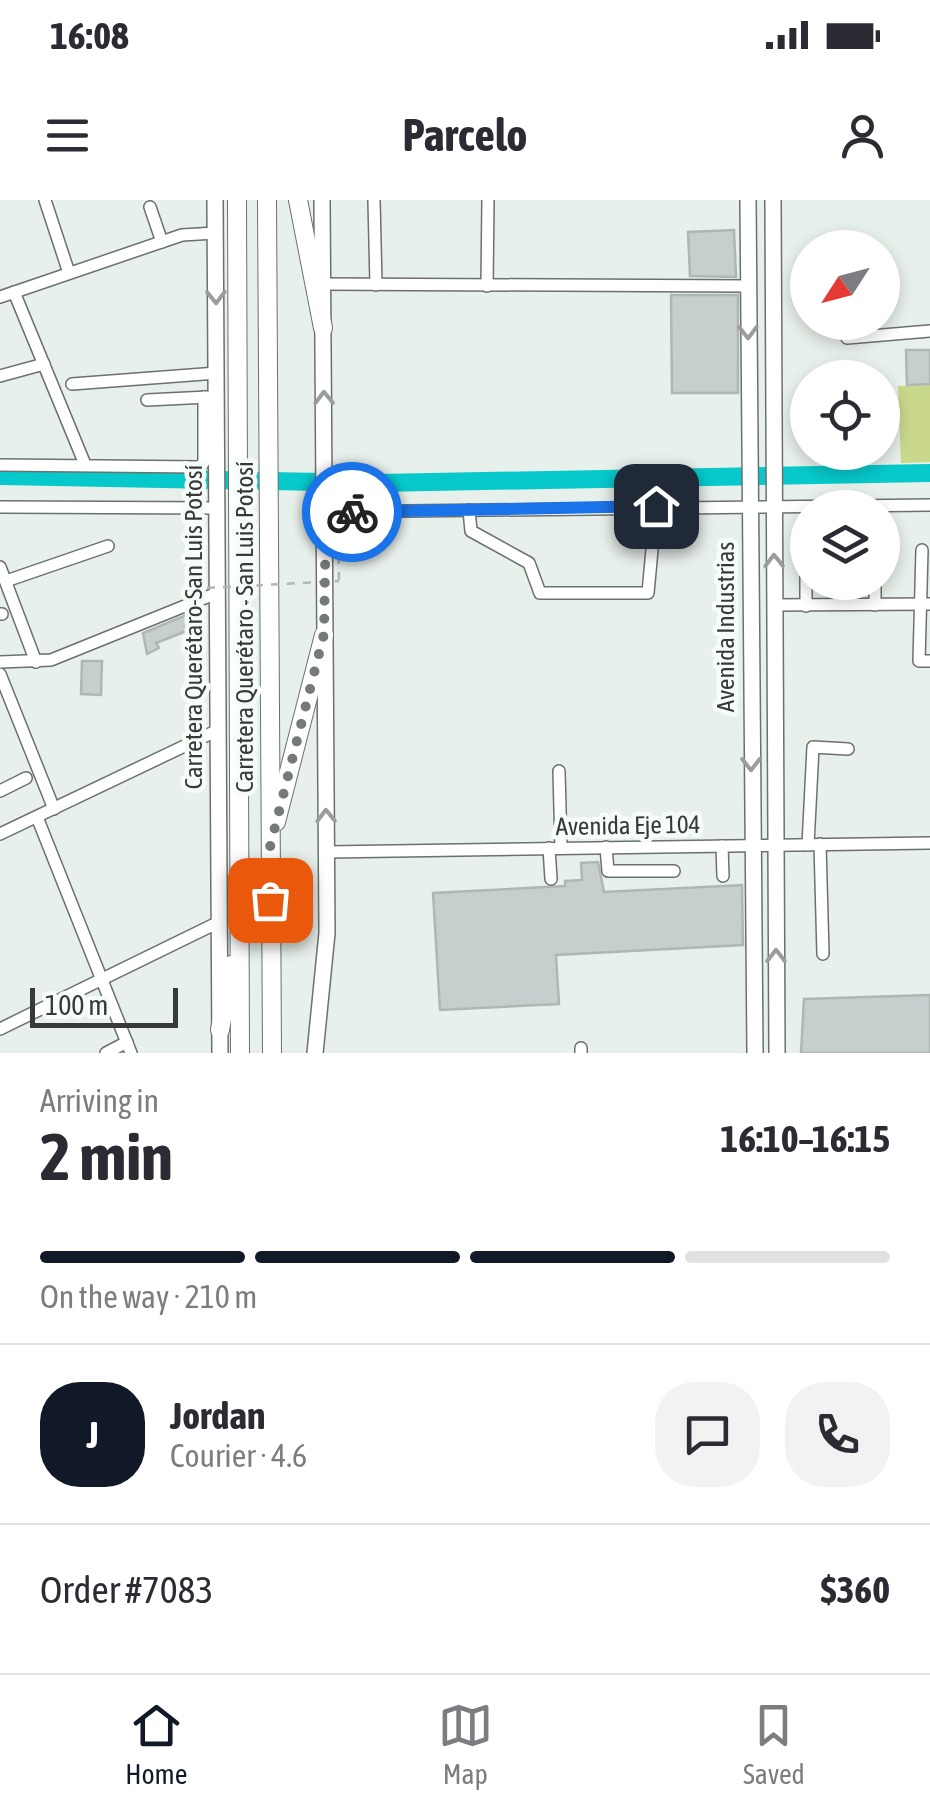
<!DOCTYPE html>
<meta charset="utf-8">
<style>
:root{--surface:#fff;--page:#f2f2f3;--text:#2b2b33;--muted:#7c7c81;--line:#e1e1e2;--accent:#111827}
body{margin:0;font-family:"Asap Condensed",sans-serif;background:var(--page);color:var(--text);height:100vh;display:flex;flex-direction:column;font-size:38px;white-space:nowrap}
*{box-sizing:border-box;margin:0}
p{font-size:32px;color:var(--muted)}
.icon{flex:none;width:55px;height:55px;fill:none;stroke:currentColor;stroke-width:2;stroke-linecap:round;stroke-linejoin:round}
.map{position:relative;height:853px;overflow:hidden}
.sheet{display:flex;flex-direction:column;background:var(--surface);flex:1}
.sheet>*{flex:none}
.needle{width:65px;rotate:234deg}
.tools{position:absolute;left:790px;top:30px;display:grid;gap:20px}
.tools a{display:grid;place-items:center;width:110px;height:110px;border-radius:50%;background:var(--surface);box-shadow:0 5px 15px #0003;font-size:50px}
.scale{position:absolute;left:30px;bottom:25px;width:148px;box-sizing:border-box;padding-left:10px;border:5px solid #373a38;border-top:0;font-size:28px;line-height:35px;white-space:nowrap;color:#373a38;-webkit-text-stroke:8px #f6fdf8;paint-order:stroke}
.pin{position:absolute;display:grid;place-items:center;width:85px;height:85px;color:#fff;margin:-42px;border-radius:20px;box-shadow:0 5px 15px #0006}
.courier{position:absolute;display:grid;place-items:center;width:100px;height:100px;margin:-50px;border:8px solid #1a73e8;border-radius:50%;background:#fff;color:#222;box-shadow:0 2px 12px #0007}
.summary em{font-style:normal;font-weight:700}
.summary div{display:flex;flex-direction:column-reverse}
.summary{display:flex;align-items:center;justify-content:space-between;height:170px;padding:0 40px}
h1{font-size:65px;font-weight:700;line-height:75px}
.bar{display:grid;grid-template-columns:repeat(4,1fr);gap:15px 10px;align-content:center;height:120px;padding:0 40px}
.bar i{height:12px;border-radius:8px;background:var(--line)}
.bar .on{background:var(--accent)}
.bar p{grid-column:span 4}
.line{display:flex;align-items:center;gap:25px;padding:0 40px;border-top:2px solid var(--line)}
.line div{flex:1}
.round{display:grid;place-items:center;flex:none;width:105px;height:105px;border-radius:40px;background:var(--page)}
.status{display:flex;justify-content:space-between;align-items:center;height:70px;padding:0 50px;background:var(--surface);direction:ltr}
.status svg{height:28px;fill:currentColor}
header{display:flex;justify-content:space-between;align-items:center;height:130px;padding:0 40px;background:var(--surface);font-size:45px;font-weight:700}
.tab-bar{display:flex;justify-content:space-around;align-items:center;height:140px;border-top:2px solid var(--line);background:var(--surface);font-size:28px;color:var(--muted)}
.tab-bar a{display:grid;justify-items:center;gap:5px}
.tab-bar .on{color:var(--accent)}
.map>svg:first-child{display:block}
.green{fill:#cad88c}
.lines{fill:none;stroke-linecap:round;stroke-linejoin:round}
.river{stroke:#07c9cb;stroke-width:18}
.building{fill:#c6cfcd;stroke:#aeb7b4;stroke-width:2.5}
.minor-casing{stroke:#6b716d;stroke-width:14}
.major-casing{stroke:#6b716d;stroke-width:18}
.highway-casing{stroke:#6b716d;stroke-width:20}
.path{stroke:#b2b9b5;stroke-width:2.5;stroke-dasharray:8 8;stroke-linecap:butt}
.minor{stroke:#fff;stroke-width:11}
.major{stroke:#fff;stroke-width:15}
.highway{stroke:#fff;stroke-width:18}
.path-bridge{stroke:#b2b9b5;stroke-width:2.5;stroke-dasharray:8 8;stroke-linecap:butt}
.oneway{stroke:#9b9c9c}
.done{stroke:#757a77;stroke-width:10;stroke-dasharray:0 18}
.route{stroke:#1a73e8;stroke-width:12}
.labels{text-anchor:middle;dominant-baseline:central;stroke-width:9;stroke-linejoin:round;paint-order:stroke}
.street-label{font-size:25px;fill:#373a38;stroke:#f6fdf8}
</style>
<div class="status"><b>16:08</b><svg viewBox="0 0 49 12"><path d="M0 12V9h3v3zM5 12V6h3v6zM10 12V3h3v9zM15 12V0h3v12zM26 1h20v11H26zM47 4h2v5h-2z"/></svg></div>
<header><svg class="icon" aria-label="menu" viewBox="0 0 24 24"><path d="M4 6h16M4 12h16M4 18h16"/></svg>Parcelo<svg class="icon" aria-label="person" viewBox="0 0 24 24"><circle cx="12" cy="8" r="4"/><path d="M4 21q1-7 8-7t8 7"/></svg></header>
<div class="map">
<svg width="930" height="853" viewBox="0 0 930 853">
<rect width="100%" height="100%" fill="#e8f0eb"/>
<polygon class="green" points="930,185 930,262 901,263 898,186"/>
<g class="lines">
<polyline class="river" points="0,276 378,283 930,273"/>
</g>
<g class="building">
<polygon points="734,30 736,77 690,76 688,32"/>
<polygon points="671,95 738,95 738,193 672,193"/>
<polygon points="906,150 930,150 930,184 907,185"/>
<polygon points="191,413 192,429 156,443 159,448 147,454 143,433"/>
<polygon points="82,461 102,461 101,495 81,494"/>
<polygon points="598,662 604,692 742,685 743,745 556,755 559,804 440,810 433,693 565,686 565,681 582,680 581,663"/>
<polygon points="930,795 930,853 801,853 804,799"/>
</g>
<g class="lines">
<defs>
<g id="minor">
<polyline points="45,0 69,73"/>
<polyline points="374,0 376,85"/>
<polyline points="150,7 162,42"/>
<polyline points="323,84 747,86"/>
<polyline points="487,86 488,0"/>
<polyline points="14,92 84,262"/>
<polyline points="0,97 182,35 215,33"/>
<polyline points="847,138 930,131"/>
<polyline points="0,176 44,164"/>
<polyline points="72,184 217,173"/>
<polyline points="147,200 208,197"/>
<polyline points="0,265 200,267 204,262 204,197"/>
<polyline points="0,307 217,308"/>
<polyline points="469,310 471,331 529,363 540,393 648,393 656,306"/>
<polyline points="326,312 930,305"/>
<polyline points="922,350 919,461 930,461"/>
<polyline points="0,367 36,462"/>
<polyline points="806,377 806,406"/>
<polyline points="6,381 108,346"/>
<polyline points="875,382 875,405"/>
<polyline points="774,405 930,404"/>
<polyline points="0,414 2,414"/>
<polyline points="0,462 51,460 217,393"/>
<polyline points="0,474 54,609"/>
<polyline points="559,571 561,648"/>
<polyline points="0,591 26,578"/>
<polyline points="37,617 131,853"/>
<polyline points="0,634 218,530"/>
<polyline points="820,644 823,754"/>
<polyline points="808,645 813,547 848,549"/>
<polyline points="722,646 723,676"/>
<polyline points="606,647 608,671 674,671"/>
<polyline points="549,648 551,679"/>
<polyline points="327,652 930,643"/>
<polyline points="0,829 219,722"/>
<polyline points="106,853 127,842"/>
<polyline points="581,853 581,848"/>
</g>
<g id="major">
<polyline points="215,0 220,853"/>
<polyline points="748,0 755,853"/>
<polyline points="773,0 777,853"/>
<polyline points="315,853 327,733 322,0"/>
</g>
<g id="highway">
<polyline points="237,0 240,853"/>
<polyline points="267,0 272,853"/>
<polyline points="298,0 323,128"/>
<polyline points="276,622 324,435"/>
<polyline points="220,830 231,765"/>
</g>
</defs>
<use href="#minor" class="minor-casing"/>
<use href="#major" class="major-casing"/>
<use href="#highway" class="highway-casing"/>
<g class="path">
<polyline points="338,324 339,381"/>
<polyline points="203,388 203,371"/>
</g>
<use href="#minor" class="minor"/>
<use href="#major" class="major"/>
<use href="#highway" class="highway"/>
<polyline class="path-bridge" points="207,388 339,381"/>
</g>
<defs><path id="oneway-chevron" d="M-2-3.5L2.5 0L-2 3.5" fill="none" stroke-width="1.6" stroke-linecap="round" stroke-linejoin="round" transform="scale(2.5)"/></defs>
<g class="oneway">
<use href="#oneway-chevron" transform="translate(216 97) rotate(89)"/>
<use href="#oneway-chevron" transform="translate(748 132) rotate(89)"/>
<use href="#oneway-chevron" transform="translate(324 198) rotate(-91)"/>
<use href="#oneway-chevron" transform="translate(774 361) rotate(-91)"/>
<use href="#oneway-chevron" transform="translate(751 564) rotate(90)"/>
<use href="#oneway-chevron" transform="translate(326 616) rotate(-91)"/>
<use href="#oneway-chevron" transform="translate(776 756) rotate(-90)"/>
</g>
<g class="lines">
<polyline class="done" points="270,700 270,647 324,434 326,312 352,312"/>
<polyline class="route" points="352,312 656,306"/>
</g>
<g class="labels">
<g class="street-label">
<text transform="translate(193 427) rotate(-90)">Carretera Querétaro-San Luis Potosí</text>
<text transform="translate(244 427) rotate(-90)">Carretera Querétaro - San Luis Potosí</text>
<text transform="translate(725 427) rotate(-90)">Avenida Industrias</text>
<text transform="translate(628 625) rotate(-1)">Avenida Eje 104</text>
</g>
</g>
</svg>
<div class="tools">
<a><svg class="needle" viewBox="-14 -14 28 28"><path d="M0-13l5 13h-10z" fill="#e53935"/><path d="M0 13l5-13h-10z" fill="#7c7c81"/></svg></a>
<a><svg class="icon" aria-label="locate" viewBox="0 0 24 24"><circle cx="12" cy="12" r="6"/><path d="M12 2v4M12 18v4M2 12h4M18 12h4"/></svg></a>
<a><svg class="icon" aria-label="layers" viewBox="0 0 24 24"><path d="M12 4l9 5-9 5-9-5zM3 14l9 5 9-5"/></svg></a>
</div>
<div class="scale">100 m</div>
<div class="pin" style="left:270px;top:700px;background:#ea580c"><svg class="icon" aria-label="bag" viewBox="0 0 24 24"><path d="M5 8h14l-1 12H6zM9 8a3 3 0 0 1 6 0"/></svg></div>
<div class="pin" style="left:656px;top:306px;background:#1f2937"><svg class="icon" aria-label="home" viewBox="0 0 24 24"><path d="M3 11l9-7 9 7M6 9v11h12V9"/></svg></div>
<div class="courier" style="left:352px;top:312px"><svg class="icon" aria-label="bike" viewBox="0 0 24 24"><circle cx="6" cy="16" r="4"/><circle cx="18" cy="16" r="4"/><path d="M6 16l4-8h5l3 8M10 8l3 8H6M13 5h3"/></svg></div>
</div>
<section class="sheet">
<div class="summary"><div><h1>2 min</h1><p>Arriving in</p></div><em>16:10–16:15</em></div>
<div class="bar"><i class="on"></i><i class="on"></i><i class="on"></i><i></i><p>On the way · 210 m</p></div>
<div class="line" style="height:180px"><b class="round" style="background:var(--accent);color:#fff">J</b><div><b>Jordan</b><p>Courier · 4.6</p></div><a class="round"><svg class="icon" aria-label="chat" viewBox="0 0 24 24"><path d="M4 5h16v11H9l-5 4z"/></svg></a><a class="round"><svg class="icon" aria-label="phone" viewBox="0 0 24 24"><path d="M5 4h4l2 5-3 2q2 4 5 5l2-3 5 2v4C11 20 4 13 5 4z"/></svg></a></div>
<div class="line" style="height:130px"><div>Order #7083</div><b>$360</b></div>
</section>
<nav class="tab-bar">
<a class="on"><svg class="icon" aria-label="home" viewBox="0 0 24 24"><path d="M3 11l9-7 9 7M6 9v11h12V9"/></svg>Home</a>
<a><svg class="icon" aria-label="map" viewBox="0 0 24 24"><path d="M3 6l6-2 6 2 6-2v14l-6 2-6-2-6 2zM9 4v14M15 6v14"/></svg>Map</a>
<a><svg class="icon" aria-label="saved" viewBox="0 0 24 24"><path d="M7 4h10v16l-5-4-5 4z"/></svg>Saved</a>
</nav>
